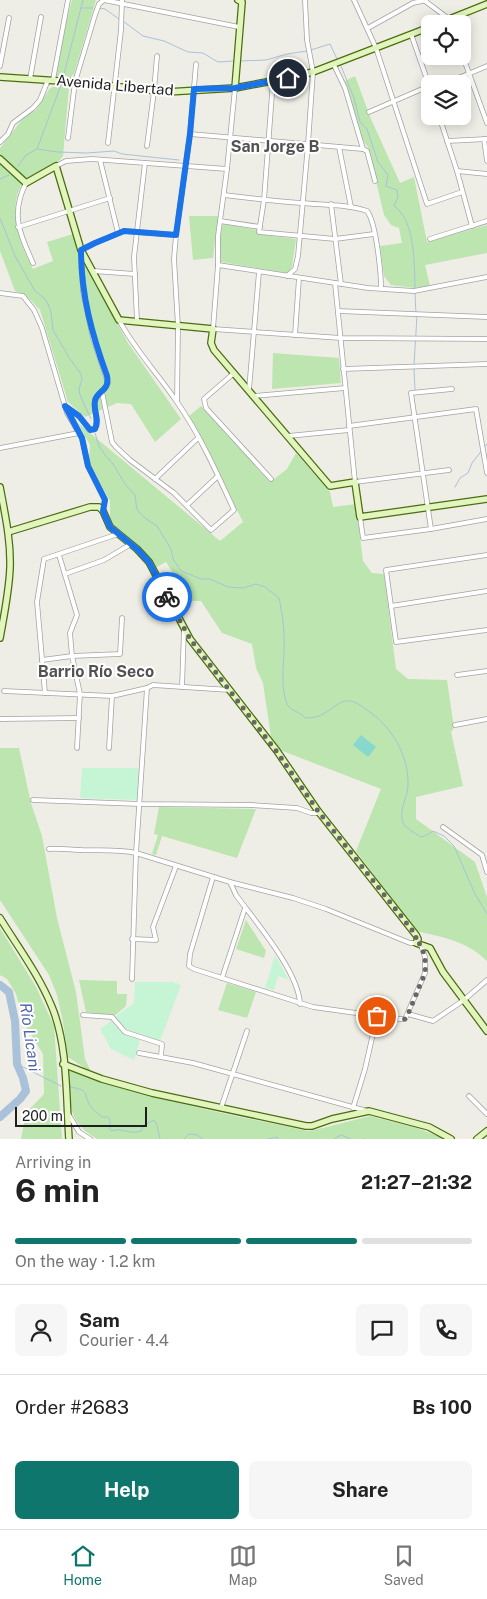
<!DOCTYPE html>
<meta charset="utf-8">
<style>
:root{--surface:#fff;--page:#f6f6f6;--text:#222;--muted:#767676;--line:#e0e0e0;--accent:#0f766e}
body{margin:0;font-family:"Public Sans",sans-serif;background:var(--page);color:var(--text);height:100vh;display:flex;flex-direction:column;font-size:19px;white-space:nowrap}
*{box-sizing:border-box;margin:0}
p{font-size:16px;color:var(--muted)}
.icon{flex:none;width:28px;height:28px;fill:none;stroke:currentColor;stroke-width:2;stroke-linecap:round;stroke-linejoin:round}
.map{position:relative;height:1139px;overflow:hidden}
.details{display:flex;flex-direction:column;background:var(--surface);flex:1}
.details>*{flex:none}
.tools{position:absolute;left:421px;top:15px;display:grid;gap:10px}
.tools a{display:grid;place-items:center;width:50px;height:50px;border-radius:8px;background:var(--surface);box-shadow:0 2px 12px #0003;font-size:25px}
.scale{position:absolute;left:15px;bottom:12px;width:132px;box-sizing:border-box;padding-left:5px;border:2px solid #1f1f1f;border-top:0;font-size:14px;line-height:18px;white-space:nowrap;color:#1f1f1f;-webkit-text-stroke:4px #fff;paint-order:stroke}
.pin{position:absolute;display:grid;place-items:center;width:42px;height:42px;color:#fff;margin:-21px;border:2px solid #fff;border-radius:50%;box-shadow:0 1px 5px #0007}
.courier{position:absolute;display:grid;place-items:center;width:50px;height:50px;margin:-25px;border:4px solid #1a73e8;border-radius:50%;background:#fff;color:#222;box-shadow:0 1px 6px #0007}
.head em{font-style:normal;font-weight:700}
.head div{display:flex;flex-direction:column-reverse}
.head{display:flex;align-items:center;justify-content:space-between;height:85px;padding:0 15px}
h1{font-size:32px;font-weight:700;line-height:38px}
.bar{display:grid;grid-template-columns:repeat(4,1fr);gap:8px 5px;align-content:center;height:60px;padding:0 15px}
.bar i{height:6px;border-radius:4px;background:var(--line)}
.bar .selected{background:var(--accent)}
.bar p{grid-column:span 4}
.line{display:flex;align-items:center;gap:12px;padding:0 15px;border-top:1px solid var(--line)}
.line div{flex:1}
.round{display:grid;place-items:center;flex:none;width:52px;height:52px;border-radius:8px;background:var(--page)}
.action{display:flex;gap:10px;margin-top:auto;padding:10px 15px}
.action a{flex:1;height:58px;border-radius:8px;background:var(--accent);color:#fff;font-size:20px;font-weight:700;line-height:58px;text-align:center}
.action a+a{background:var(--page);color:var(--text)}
.tab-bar{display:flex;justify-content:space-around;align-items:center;height:70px;border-top:1px solid var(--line);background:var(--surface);font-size:14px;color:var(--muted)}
.tab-bar a{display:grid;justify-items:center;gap:2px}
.tab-bar .selected{color:var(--accent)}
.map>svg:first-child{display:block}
.grass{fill:#bce5af}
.park{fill:#c6f5d6}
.pitch{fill:#89d8ce}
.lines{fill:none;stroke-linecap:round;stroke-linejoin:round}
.stream{stroke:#a9c2d9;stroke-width:1}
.river{stroke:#a9c2d9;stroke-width:8}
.street-casing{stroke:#a3a3a3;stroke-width:5.5}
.secondary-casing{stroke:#4a6e0d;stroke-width:8}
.street{stroke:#fff;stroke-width:4}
.secondary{stroke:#e3f5be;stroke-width:5.5}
.done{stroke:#686765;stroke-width:5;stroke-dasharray:0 9}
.route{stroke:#1a73e8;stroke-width:6}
.labels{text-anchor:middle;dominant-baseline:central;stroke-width:4;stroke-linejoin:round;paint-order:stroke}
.street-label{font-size:15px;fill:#1f1f1f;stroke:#fff}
.neighbourhood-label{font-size:16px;font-weight:bold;fill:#525252;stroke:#fff}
.water-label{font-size:16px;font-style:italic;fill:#5266a7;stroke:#fff}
</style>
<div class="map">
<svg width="487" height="1139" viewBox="0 0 487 1139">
<rect width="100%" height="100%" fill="#efeee6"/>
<g class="grass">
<polygon points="72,0 96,0 74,74 71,77 56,76 63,33"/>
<path d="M355,76L371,119L400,183L414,177L427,242L487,225V253L425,265L430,286L415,288L391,285L384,276L380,246L402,243L399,228L391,225L384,215L368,147C355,132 352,101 345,81Z"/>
<path d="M56,86L69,87L63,156C56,167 41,169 31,176C2,195 20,246 33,269L53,261L47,242L73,234L78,249L128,343L181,419L155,442L131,404L117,403L85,417L68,402L40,310L26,295L15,291L0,251V148L24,117L36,110L50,88Z"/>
<polygon points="189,216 218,216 213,258 193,260"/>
<polygon points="223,224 257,230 257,234 296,239 292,267 287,273 221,262 220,236"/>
<polygon points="273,353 339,358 341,383 272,389"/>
<path d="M201,406L270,482L287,469L296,453L330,492L333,507L356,504L363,561L372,573L384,574L396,669L408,679L447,680L454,728L451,732L463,786L416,797V819L475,862L487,897V961C467,941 442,937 416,931L356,851L381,789L280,750L271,737L263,683L256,668L252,644L222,633L201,601H191L166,562L155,568L145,556L113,525L110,517V501L91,467L89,458L90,445L78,423L220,541L243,522L209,454L188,417Z"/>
<polygon points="0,748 19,748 31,803 42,836 57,918 76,992 85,1059 91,1072 68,1057 63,1022 57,995 49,975 0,900"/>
<polygon points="159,807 256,809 237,858 162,836 156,855 152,854 158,835 154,834"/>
<polygon points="246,920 266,951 264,958 236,949"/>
<polygon points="0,928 36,987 54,1026 62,1139 21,1139 26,1113 44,1094 43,1054 24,1023 16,994 7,979 0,975"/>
<polygon points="79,980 117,981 117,994 127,994 126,1006 114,1016 86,1012"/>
<polygon points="227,983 256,992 247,1018 218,1010"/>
<path d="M68,1070C145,1099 227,1114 308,1131L323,1128L370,1116L417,1128L445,1139H97C66,1121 70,1101 68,1070Z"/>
</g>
<g class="park">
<polygon points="82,768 139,768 137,800 80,798"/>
<polygon points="275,955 289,980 278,976 274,990 265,988"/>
<polygon points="135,982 173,982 181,985 160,1041 126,1029 115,1017 134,1003"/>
<polygon points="111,1021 123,1034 140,1040 134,1060 111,1049 100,1029"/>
</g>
<polygon class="pitch" points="361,735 376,747 368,757 353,745"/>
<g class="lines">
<g class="stream">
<polyline points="81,8 93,8"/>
<polyline points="99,8 105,9 119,19"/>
<polyline points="123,21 143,36 164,41 188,52 203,53 218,62 234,61"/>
<polyline points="311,50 330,44 337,59"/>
<polyline points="240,61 266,60 287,54 307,51"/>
<path d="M341,66L354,98L360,122L367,129L378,162L388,175L386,186L397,190L398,197L394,206C420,223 413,284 416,312"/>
<polyline points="63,78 83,0"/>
<polyline points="37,149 58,152 87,153 114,151 122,154 179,160"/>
<polyline points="18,166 26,155 37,149 61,85"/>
<polyline points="0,179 9,175"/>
<polyline points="0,218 15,256 35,291 45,299 48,304 51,312 53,330 70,359 81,374 82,379 79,389 80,395 91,419"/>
<polyline points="414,365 417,316"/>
<polyline points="414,369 415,390"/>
<path d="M95,433L99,446L105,455L113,464L125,484L135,495L137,510L145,518L157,526L171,549L173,559L181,571L201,579H210L228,587L243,588L256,584L265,587L279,598C283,616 285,634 284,653C283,670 281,688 287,704C291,712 300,711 305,718C311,718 318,717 323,714C332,710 340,699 350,701C356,702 362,706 367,710C391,726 409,755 408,785C408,796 400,807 402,819C403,828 414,832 421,837L427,835L433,831L444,836L454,846L475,894L487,914"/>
<polyline points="455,487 460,478 468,473 472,463 487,444"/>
<polyline points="17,1064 61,1086"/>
<path d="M69,1087C93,1090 81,1095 92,1108C94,1111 99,1114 102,1117H107L110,1119V1130L112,1131C121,1127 130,1135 141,1131L144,1125L154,1120L157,1125L160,1139"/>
<polyline points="184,1139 189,1134 197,1135 203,1139"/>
<polyline points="268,1139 277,1137 278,1139"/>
<polyline points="334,1139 341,1135 351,1139"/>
<polyline points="363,1139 365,1139"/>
</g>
<polyline class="river" points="0,985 9,992 15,1021 17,1064 23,1078 26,1091 20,1099 0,1117"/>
<defs>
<g id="street">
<polyline points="354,0 376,48 427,204 462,192"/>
<polyline points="425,1 449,19 450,24"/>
<polyline points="368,28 413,3 426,0"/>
<polyline points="411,34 430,88"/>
<polyline points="462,54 487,123"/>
<polyline points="334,65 345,88 363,149"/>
<polyline points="0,66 9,18"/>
<polyline points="30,79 41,17"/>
<polyline points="53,80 68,0"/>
<polyline points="273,81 264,200 259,232 335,239 374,234"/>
<polyline points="444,84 487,66"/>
<polyline points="235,88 227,169 218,236 218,265 213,329 341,338 487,339"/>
<polyline points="369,112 429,86"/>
<polyline points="439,116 457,171 472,226"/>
<polyline points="190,134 363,149 367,151 375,181"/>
<polyline points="68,138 75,82 95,15 99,4 104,0 239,27"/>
<polyline points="484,139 487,161"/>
<polyline points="447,141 487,139"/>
<polyline points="0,142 8,134 13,123 33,108 40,100 48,80"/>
<polyline points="108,143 121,30 122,0"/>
<polyline points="147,146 154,91 157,56"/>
<polyline points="339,147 351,207"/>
<polyline points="100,160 118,233"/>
<polyline points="56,166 66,161 92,159 227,169"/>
<polyline points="457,171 487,174"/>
<path d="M26,183C10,214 20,235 33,263"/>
<path d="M224,195C249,198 275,201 301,203C323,205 346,204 367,211C376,222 381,272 381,288"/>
<polyline points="331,204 341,284"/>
<polyline points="220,221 260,227"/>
<polyline points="18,227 110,198"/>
<polyline points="430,239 487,221"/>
<polyline points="218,265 368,288 414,291 487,277"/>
<polyline points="93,271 135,274"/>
<polyline points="287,276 295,269 298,256 308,144 313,72 307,40 305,0"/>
<polyline points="335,283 355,482 449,470"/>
<polyline points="0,293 23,296 34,310 42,328 67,413 82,438 88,466 105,499 103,511"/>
<polyline points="338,311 487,317"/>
<polyline points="137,321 134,257 145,163"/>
<polyline points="295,335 299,278"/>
<polyline points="343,369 487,364"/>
<polyline points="234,373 204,399 206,408 271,479"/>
<polyline points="249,390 259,272"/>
<path d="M102,392L112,442L116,447L130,460L174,493L211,530L234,510C217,473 200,435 177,402C158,374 135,350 119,320"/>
<polyline points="253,396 345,388"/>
<polyline points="177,400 178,326 174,259 176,235 190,134 196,64"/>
<path d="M65,406L79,416L90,429H95C100,419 92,410 95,400C97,393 105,390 108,383L93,338L83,291L81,250L95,243L124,231L176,235"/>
<polyline points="349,426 476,409 487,473"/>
<polyline points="288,436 349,430"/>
<polyline points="0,448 79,433"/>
<polyline points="155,479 198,438"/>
<polyline points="187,505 218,476"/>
<polyline points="360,517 363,538 431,529 487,519"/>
<polyline points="431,529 411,393 452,389"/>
<polyline points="59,555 77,615 70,633 72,656 80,694 77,748"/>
<polyline points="487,555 386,570 396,642 487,630"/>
<polyline points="65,574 104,560 131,544"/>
<polyline points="391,606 487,591"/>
<polyline points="42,660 72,656 120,654 122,618"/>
<polyline points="457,675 487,671"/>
<polyline points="182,687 184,629"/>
<polyline points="4,691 112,696 147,688"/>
<polyline points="45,693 37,602 44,559 118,534"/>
<polyline points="1,719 79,718"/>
<polyline points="455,725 487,719"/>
<polyline points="109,748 112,696"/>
<polyline points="33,800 140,804 252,805 297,808 311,813 317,813 318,811"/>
<polyline points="443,827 482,855 487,872"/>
<path d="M49,849C60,848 69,850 80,850C99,851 118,849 136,853L230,882L293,898L326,909L410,943H416"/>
<polyline points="213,877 190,954 189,966 194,969 313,1007 399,1019 405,1019 425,973 425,957 421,945"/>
<path d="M230,882L236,895C255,921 299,972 300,1004"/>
<polyline points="132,939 156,940 153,927 176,866"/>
<polyline points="222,978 245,908"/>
<polyline points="132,979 136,853 147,688 153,685 230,690"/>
<polyline points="408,1014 433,1021 464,1000 487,980"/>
<polyline points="83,1015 112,1017 125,1032 162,1044 161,1056"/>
<polyline points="139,1053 193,1063 367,1111"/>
<polyline points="469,1096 487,1114"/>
<polyline points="221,1108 247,1031"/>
<polyline points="353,1108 365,1069 377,1016"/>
<polyline points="69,1115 79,1132 90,1139"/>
</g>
<g id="secondary">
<polyline points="437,24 487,4"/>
<polyline points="0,77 75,82 167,92 235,88 288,78 313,72 430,27"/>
<polyline points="235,88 242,2 238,0"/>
<polyline points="0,159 26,183 56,166 81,250 119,320 213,329 211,343 214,350 330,486 355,482 360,517 487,499"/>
<path d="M0,487C5,514 11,541 10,568C9,592 4,615 0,638"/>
<polyline points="8,532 90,507 99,507 103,511 110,527 137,549 149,562 190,639 277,751 318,811 416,935 418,939 416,943 430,948 443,972 487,1031"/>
<path d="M0,918C18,947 39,975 52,1007C68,1046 66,1097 69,1139"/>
<polyline points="63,1064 102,1079 152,1093 306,1126 312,1126 332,1119 369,1111 429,1127 451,1139"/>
<polyline points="477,1139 487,1131"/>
</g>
</defs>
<use href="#street" class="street-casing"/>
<use href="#secondary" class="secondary-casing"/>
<use href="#street" class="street"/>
<use href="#secondary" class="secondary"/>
</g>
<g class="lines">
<path class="done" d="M167,597L190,639L277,752L318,811L416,935V943L420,944C425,954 426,962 425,973L408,1014L405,1019H399L377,1016"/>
<path class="route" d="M167,597L149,562L137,549L110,527L103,511L105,500L88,466L82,438L65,406L79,416L90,430L95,429C100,419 93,411 95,401C97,390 110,392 107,376C92,335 81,295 81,250L95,243L124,231L176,235L190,134L194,89L235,88L288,78"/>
</g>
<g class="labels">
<g class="street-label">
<text transform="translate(115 85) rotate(5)">Avenida Libertad</text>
</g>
<g class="neighbourhood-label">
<text x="275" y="146">San Jorge B</text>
<text x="96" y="671">Barrio Río Seco</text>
</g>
<g class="water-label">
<text transform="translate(30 1037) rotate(82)">Río Licani</text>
</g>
</g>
</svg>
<div class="tools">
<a><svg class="icon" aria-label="locate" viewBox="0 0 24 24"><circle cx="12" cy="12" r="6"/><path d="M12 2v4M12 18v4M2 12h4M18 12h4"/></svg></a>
<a><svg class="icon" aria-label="layers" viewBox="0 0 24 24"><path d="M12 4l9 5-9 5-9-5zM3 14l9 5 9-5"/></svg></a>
</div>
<div class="scale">200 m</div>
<div class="pin" style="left:377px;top:1016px;background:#ea580c"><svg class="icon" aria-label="bag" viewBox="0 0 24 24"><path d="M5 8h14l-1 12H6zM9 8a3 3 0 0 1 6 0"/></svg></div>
<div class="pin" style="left:288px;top:78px;background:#1f2937"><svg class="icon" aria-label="home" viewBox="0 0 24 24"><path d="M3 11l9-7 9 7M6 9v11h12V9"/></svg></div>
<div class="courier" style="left:167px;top:597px"><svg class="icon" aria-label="bike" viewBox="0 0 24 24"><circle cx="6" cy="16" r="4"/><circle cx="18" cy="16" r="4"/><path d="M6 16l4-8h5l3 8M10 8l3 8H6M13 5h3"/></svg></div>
</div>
<section class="details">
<div class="head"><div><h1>6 min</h1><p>Arriving in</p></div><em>21:27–21:32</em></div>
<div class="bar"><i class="selected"></i><i class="selected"></i><i class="selected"></i><i></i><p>On the way · 1.2 km</p></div>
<div class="line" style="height:90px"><a class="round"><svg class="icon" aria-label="person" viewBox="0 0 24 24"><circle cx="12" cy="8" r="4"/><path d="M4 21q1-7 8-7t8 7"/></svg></a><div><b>Sam</b><p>Courier · 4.4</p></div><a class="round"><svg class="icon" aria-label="chat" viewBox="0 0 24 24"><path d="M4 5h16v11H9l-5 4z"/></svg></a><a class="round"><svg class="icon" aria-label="phone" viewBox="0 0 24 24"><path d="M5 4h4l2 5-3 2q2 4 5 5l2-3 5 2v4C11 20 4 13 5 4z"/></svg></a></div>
<div class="line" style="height:65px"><div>Order #2683</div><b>Bs 100</b></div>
<div class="action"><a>Help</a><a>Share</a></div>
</section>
<nav class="tab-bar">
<a class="selected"><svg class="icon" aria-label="home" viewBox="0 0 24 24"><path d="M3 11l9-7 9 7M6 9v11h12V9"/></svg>Home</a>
<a><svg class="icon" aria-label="map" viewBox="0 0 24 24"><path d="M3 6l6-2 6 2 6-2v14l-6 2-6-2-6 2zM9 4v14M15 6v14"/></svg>Map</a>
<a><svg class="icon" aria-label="saved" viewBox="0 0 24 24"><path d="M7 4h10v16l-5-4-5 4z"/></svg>Saved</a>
</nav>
